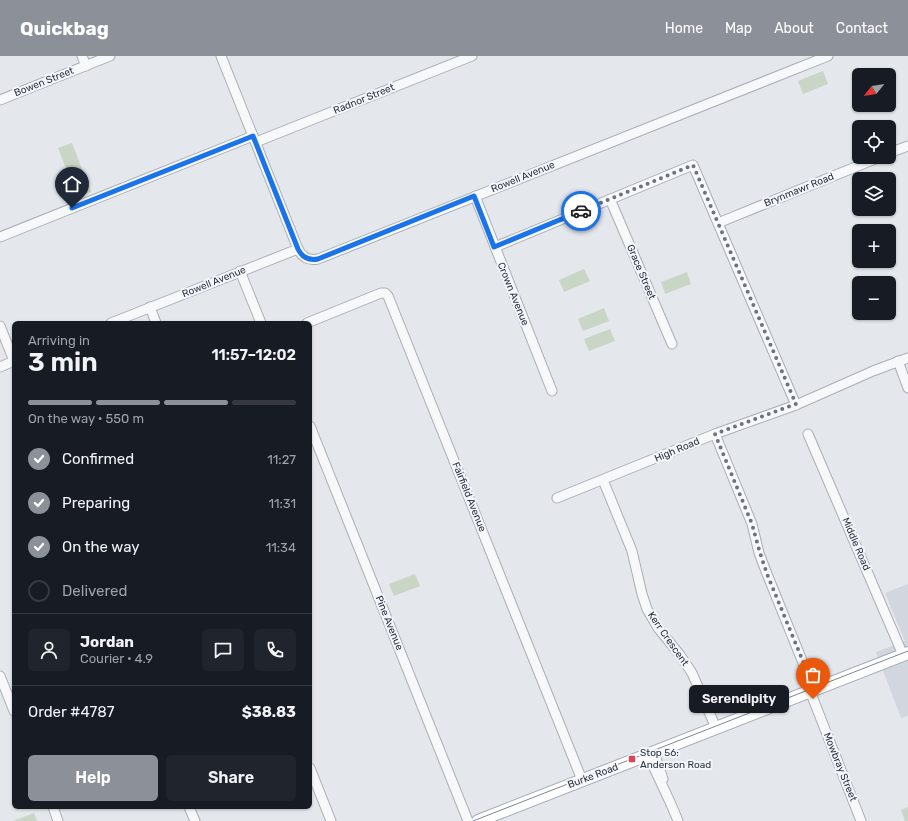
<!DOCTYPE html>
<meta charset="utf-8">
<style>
:root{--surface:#171b24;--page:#20242c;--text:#f1f3f6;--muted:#9ea1a6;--line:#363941;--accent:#8c9099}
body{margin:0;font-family:Rubik,sans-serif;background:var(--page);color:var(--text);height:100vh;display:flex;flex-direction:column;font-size:15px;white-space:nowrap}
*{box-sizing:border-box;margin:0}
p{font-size:13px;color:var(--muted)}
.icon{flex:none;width:22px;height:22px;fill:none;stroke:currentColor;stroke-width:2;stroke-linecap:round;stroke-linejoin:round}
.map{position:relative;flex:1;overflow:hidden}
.panel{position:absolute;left:12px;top:265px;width:300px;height:488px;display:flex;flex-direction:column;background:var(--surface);border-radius:6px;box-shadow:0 1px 3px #0004}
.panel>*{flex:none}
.needle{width:26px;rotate:240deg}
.buttons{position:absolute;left:852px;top:12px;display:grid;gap:8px}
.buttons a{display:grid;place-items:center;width:44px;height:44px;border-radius:6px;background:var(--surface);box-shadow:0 1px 3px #0004;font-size:20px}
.pin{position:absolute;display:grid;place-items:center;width:34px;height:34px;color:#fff;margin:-41px -17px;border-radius:50% 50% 50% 0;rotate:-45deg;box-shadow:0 0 4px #0007}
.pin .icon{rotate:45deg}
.courier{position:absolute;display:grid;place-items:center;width:40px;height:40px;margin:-20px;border:3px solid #1a73e8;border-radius:50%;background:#fff;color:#222;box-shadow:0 1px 5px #0007}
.bubble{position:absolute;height:28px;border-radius:6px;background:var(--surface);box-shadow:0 1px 3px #0004;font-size:13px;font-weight:600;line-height:28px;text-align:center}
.headline em{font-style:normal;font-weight:600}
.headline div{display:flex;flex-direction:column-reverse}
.headline{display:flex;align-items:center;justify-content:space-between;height:68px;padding:0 16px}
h1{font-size:26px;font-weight:600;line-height:30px}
.bar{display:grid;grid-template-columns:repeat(4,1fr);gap:6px 4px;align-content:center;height:48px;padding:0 16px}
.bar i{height:5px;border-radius:3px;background:var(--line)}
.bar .current{background:var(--accent)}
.bar p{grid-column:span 4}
.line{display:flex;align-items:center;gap:10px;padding:0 16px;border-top:1px solid var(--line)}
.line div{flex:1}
.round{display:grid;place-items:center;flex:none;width:42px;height:42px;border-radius:6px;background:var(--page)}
ol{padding:0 16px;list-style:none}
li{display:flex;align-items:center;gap:12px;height:44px}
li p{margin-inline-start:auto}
li .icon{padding:4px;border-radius:50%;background:var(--accent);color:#fff;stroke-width:4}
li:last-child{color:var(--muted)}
li i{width:22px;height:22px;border:2px solid var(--line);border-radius:50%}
.button{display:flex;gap:8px;margin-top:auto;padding:8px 16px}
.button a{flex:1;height:46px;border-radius:6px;background:var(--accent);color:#fff;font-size:16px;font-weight:600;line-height:46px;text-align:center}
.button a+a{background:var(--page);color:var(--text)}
header{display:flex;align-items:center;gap:24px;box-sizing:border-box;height:56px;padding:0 20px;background:var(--accent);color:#fff}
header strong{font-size:19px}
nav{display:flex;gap:22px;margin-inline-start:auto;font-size:14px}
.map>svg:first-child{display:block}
.built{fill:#d2d6de}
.green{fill:#c9d6c5}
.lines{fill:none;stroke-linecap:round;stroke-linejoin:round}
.minor-casing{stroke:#a9aeb7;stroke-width:11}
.major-casing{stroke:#a3abb8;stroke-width:14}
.minor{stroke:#f7f8fa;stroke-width:9}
.major{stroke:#fff;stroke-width:12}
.tram{stroke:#7d8696;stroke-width:1}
.done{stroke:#6c737f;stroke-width:4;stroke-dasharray:0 7.2}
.route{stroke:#1a73e8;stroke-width:5}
.poi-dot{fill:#d1495b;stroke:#f4f6f9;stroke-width:1.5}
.labels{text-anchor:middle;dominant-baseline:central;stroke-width:4;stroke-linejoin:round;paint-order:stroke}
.street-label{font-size:10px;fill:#2b3445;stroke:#f4f6f9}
.poi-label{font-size:10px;fill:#2b3445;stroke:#f4f6f9;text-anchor:start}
</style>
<header>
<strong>Quickbag</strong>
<nav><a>Home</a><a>Map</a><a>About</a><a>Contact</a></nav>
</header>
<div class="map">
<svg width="908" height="765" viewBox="0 0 908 765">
<rect width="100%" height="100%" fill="#e4e7ec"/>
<polygon class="built" points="908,528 908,660 901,662 876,596 905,585 885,537"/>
<g class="green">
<polygon points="823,15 828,28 803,38 798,25"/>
<polygon points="72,87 91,136 77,141 58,92"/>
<polygon points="584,213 590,225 564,236 559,224"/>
<polygon points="687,216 691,228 665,238 661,226"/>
<polygon points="604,252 609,265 583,275 578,263"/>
<polygon points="610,273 615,285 589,295 584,283"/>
<polygon points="415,518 420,530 394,540 389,528"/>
<polygon points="908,751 908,765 905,765 901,754"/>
<polygon points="34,757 37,765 13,765"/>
</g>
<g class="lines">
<defs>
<g id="minor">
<polyline points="82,0 86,10"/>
<polyline points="221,0 298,193"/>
<polyline points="0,44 110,0"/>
<polyline points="256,86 472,0"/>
<polyline points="889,97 908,90"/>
<polyline points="475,140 552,335"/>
<polyline points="610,143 672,288"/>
<polyline points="718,167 880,101"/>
<polyline points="0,181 253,80"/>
<polyline points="495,191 693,109 796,349"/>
<polyline points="240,215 261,267"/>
<polyline points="150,251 156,267"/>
<path d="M111,267L298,193C302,201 308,205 318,203L828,0"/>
<polyline points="307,267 381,237 385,237 388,240 582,724"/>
<polyline points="0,270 14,305"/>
<polyline points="898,305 908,332"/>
<polyline points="0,311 14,305"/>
<polyline points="310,370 468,765"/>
<polyline points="715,378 752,468 759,497 767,518 814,634"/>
<polyline points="808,378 903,599"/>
<polyline points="603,424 632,495 642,538 647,553 658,572 680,599 692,617 716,672"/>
<polyline points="557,442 715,378 796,349 873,315 908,302"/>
<polyline points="0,620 14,655"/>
<polyline points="810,635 861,765"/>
<polyline points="654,696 663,723"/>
<path d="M648,699C658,721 669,742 678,765"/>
<polyline points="310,712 331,765"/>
<polyline points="53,751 58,765"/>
<polyline points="189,751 195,765"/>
</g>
<polyline id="major" points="478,765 908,597"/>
</defs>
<use href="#minor" class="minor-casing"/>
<use href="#major" class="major-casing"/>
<use href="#minor" class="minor"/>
<use href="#major" class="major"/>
<polyline class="tram" points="473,765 908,595"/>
</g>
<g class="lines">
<polyline class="done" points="581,155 693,109 796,348 715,378 752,468 760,497 767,518 814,632 814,634 810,635 813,643"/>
<path class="route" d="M72,152L253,80L298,193C302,201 308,205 318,203L474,140L494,191L581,155"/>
</g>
<rect class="poi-dot" x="628" y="699" width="8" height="8" rx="2"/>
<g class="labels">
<g class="street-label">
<text transform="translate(44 26) rotate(-22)">Bowen Street</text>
<text transform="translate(364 43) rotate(-22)">Radnor Street</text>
<text transform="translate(523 121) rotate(-22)">Rowell Avenue</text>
<text transform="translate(799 134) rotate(-22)">Brynmawr Road</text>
<text transform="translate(641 216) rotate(67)">Grace Street</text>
<text transform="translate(214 226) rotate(-22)">Rowell Avenue</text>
<text transform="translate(513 238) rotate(68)">Crown Avenue</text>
<text transform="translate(677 394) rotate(-23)">High Road</text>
<text transform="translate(469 441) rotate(68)">Fairfield Avenue</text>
<text transform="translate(856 488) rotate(67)">Middle Road</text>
<text transform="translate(389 567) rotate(68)">Pine Avenue</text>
<text transform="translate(668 583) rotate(55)">Kerr Crescent</text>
<text transform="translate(840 711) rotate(68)">Mowbray Street</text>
<text transform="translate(593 720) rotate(-21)">Burke Road</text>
</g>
<g class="poi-label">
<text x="640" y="697">Stop 56:<tspan x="640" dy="12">Anderson Road</tspan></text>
</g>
</g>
</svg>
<div class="buttons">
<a><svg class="needle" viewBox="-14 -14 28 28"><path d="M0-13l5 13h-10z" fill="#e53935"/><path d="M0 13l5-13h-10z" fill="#9ea1a6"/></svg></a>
<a><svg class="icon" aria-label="locate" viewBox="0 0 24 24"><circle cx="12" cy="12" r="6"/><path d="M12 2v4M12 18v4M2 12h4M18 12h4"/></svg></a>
<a><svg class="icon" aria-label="layers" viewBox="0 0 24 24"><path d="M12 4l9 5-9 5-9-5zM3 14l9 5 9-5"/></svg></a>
<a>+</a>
<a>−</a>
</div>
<div class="pin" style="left:813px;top:643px;background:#ea580c"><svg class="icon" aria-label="bag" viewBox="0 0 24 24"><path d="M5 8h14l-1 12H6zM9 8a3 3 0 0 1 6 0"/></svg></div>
<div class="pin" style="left:72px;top:152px;background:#1f2937"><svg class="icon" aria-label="home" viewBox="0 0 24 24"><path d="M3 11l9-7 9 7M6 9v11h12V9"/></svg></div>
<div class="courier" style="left:581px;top:155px"><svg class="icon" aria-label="car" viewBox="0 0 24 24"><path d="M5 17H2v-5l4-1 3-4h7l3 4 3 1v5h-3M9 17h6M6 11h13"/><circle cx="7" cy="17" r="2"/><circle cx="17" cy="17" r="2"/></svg></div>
<div class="bubble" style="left:689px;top:629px;width:100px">Serendipity</div>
<section class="panel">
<div class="headline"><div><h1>3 min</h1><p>Arriving in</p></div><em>11:57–12:02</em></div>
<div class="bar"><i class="current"></i><i class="current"></i><i class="current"></i><i></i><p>On the way · 550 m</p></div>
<ol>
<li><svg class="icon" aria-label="check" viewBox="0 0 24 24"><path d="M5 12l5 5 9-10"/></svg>Confirmed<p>11:27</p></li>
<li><svg class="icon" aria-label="check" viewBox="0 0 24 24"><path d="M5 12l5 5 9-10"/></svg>Preparing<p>11:31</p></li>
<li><svg class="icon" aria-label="check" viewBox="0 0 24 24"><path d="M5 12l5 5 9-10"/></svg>On the way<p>11:34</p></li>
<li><i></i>Delivered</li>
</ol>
<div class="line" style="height:72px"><a class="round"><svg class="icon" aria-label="person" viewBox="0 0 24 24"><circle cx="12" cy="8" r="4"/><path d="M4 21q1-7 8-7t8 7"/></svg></a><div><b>Jordan</b><p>Courier · 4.9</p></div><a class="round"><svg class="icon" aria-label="chat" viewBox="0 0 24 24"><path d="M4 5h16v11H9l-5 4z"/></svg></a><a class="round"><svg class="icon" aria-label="phone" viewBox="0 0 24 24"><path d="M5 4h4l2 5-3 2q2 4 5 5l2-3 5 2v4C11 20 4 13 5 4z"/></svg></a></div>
<div class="line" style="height:52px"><div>Order #4787</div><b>$38.83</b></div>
<div class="button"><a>Help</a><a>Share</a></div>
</section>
</div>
